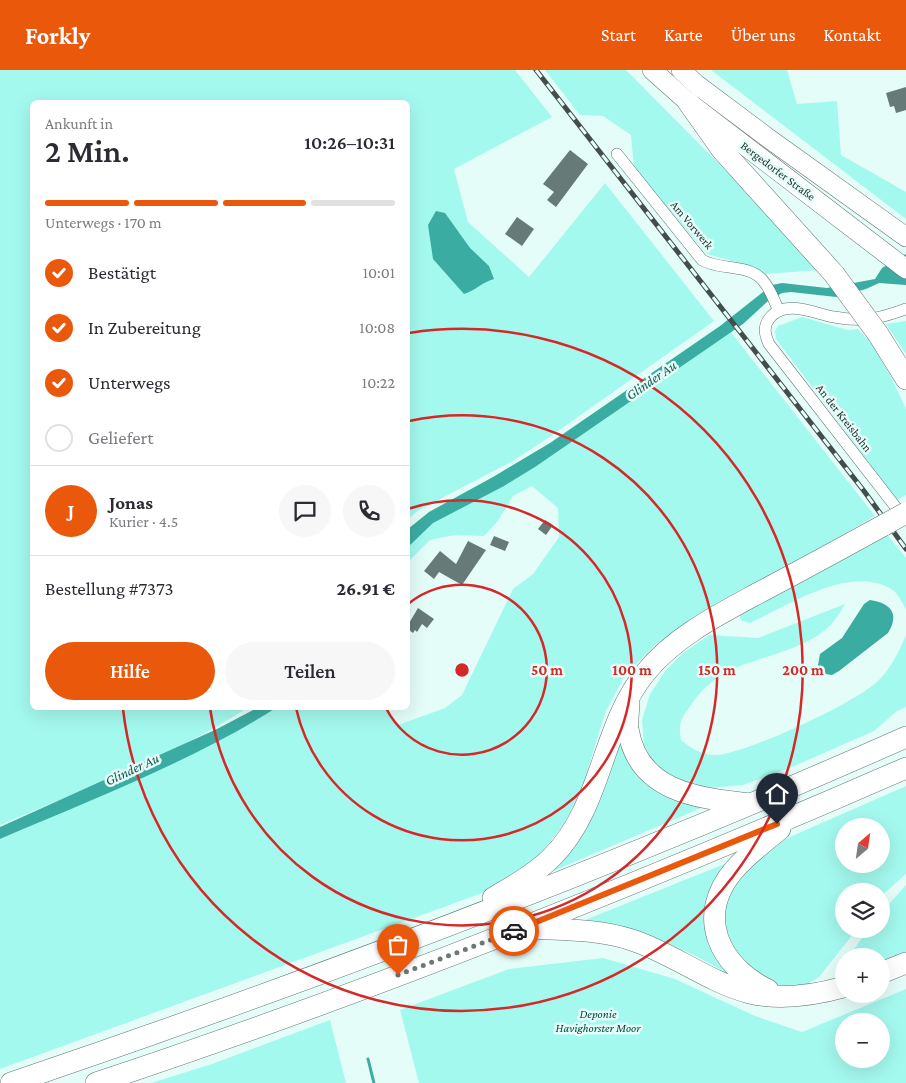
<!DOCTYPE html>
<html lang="de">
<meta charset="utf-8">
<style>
:root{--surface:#fff;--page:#f7f7f7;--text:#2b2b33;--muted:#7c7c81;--line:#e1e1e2;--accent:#ea580c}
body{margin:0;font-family:"Crimson Pro",serif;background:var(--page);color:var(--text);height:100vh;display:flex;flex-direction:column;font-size:19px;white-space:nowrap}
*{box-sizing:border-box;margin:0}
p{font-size:16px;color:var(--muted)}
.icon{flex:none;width:28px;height:28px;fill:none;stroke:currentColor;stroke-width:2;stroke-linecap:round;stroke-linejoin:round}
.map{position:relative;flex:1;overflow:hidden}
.panel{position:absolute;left:30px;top:30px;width:380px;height:610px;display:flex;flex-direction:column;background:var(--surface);border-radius:8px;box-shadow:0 5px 20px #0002}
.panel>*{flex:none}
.needle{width:32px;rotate:29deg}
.controls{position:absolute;left:835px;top:748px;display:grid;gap:10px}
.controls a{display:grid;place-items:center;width:55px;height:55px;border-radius:50%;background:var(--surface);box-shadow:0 5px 20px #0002;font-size:25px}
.pin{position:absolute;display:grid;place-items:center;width:42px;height:42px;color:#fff;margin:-51px -21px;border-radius:50% 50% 50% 0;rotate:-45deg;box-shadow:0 0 5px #0007}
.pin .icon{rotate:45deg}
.courier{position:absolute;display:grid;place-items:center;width:50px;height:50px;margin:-25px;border:4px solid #ea580c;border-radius:50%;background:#fff;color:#222;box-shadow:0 1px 6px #0007}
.headline em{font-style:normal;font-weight:600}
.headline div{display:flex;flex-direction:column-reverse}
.headline{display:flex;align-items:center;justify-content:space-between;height:85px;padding:0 15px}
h1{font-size:32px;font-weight:600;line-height:38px}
.bar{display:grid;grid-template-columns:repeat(4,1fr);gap:8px 5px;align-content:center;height:60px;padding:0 15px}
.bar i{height:6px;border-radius:4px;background:var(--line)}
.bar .on{background:var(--accent)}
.bar p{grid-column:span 4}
.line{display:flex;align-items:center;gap:12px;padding:0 15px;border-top:1px solid var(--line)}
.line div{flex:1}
.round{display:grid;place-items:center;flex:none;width:52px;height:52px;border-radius:26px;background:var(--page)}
ol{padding:0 15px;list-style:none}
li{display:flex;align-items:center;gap:15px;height:55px}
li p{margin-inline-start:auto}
li .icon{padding:5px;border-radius:50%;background:var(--accent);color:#fff;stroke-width:4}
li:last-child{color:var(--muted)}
li i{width:28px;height:28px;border:2px solid var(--line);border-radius:50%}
.action{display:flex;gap:10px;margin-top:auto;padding:10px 15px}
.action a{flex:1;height:58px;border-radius:30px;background:var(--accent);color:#fff;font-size:20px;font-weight:600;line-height:58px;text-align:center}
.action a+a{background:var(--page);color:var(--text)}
header{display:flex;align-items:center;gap:30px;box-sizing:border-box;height:70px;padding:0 25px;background:var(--accent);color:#fff}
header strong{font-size:24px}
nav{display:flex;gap:28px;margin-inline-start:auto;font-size:18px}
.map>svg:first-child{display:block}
.green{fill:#a4f9ee;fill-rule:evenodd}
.water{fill:#3baca1}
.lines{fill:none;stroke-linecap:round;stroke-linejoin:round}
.stream{stroke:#3baca1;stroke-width:3}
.building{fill:#667a77}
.minor-casing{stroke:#607471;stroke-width:12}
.trunk-casing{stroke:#607471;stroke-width:20}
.motorway-casing{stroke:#607471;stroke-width:22}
.minor{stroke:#fff;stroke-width:11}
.trunk{stroke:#fff;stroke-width:19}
.motorway{stroke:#fff;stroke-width:21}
.rail-casing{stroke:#434e4c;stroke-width:5}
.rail{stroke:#e5fdf9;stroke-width:3;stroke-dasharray:9;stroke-linecap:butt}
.motorway-bridge-casing{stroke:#607471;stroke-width:22;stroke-linecap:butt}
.motorway-bridge{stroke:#fff;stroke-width:21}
.done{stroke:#6a7876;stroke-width:5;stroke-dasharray:0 9}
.route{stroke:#ea580c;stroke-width:6}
.ring{fill:none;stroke:#d62828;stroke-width:2.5}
.labels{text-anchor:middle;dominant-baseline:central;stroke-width:5;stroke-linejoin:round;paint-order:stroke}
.street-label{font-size:12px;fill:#283130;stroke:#e5fdf9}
.park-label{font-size:12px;font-style:italic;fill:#024842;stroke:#e5fdf9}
.water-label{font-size:14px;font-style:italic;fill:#185650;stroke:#e5fdf9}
.centre{fill:#d62828;stroke:#e5fdf9;stroke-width:2.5}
.ring-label{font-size:15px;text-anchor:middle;font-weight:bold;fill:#d62828;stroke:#e5fdf9;stroke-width:5;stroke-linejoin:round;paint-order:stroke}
</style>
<header>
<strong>Forkly</strong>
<nav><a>Start</a><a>Karte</a><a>Über uns</a><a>Kontakt</a></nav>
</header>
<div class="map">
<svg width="906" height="1013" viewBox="0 0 906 1013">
<rect width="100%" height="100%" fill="#e5fdf9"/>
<g class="green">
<path d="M0,0H515L552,47L454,99L468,152L529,207L605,113L714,251L548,368L513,391L419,440L408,449V32H32V638H247C173,686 82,720 0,755Z"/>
<polygon points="545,0 626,0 757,132 819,200 766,204 739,193 707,184 634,99 631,65 603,46 580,45"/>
<polygon points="711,0 787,0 797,34 837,31 841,85 906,122 906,149"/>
<polygon points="802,247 848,260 858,259 871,273 890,305 906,339 906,425 897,430 776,269 775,261 778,256"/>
<polygon points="906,251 906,284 886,254"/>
<polygon points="730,261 875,446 656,574 624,607 605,643 581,722 564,754 533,793 485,822 0,999 0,769 170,694 220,670 276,638 385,638 398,655 445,638 462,625 513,519 533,504 559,467 558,438 532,416 513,426 497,452 484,466 455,465 430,470 408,492 408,475 421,456 487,421"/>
<path d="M886,463L906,488V539C903,534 898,524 893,520C851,493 789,535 750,553L742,551L739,545Z"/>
<path d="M845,534C837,549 827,561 812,569C768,593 721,589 691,635C681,649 678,653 681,670C691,678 701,685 715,685C744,685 857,632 878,611C891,598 899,582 906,565V637L897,641L874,661L792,697L743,715L712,718L681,713L656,696L644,675L642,650L650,624L666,600L683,583L709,565L758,568Z"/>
<polygon points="620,658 643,709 667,727 701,738 551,802 575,777 588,749"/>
<path d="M906,716V804L881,826V821H844V859H857L819,907C798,924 764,915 745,898C736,890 726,861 720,850L735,809L783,770ZM844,756H881V794H844Z"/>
<path d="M727,793L713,812L707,831L712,878L728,904C679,874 640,862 585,850Z"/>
<polygon points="906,815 906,885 881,895 881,886 849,886 869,859 881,859 881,843"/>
<path d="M603,888L675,909L755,946L802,962L906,919V1013H419L400,940L509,899ZM844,951H881V989H844Z"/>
<polygon points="330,950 346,1013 151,1013 212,994"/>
</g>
<g class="water">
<path d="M436,141L445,143L470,178L489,196L494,209C482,212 475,221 464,224L433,189L428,155Z"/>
<polygon points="906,184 906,215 879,213 866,219 836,227 791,222 782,223 768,231 743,254 535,397 504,416 433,453 408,477 408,459 429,442 493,407 550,373 720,256 772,215 782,213 827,218 875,209 882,198"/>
<path d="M870,530C891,533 900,544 888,563L839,601L832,605L825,604L818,595L820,584L842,568L864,534Z"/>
<path d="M257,638H276C190,692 93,729 0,769V757L217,659Z"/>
</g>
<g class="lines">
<polyline class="stream" points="368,989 374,1013"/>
</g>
<g class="building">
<polygon points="906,17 906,40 896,43 894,36 890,37 886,23"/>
<polygon points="570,80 588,94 556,137 547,130 554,122 543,114"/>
<polygon points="517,147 534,159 522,176 505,164"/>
<polygon points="545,450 553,455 546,465 538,459"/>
<polygon points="494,466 509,472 505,481 490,475"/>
<polygon points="468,471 486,480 462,515 439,502 434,509 424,501 440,481 456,494"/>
<polygon points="418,538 434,549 427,558 422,554 417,562 415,560 413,563 408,559 408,555"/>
</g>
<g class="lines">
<defs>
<g id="minor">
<path d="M617,84L702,190C720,201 751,193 764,212C771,220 774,231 779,241"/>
<path d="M905,449L769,274C765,265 763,257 769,249C785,228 815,244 834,247C845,249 858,250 869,249C881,248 894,243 906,239"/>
</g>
<g id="trunk">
<polyline points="652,0 688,32 906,199"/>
<polyline points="681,0 696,14 768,68 906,167"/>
</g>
<g id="motorway">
<polyline points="688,32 722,80 834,204"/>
<polyline points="878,264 906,309"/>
<path d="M629,632C629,640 627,650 628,659C638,723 699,728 750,734"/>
<path d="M493,828C513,816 535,804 552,787C603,736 601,656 646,602C676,565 722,543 764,520C804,499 844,477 884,455"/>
<path d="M530,858C564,860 599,859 632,870C672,883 708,912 750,923C779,930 815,925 844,917"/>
<polyline points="881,903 906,893"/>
<path d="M768,920C719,896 695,846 734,800C747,785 764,772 780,759"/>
<path d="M11,1013C315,910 613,797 906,667"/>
<path d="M96,1013C371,922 640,814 906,698"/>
</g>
</defs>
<use href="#minor" class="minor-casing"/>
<use href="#trunk" class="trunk-casing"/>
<use href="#motorway" class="motorway-casing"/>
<use href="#minor" class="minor"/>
<use href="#trunk" class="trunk"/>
<use href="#motorway" class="motorway"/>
<defs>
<polyline id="rail" points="536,0 864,421 906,479"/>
</defs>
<use href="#rail" class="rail-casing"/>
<use href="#rail" class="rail"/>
<defs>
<g id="motorway-bridge">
<polyline points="834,204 878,264"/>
<polyline points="884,455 906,443"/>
</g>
</defs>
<use href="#motorway-bridge" class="motorway-bridge-casing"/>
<use href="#motorway-bridge" class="motorway-bridge"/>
</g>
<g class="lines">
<polyline class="done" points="398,905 514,861"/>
<polyline class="route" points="514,861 777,754"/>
</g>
<g class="ring">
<path d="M408 534A85 85 0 1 1 386 638"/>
<path d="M408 439A170 170 0 1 1 296 638"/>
<path d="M409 351A255 255 0 1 1 210 638"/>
<path d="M409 263A341 341 0 1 1 123 639"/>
</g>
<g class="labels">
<g class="street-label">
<text transform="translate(778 101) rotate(37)">Bergedorfer Straße</text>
<text transform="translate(692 155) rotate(50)">Am Vorwerk</text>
<text transform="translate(844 348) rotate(52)">An der Kreisbahn</text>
</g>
<g class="park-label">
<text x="598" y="944">Deponie<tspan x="598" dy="14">Havighorster Moor</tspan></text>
</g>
<g class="water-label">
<text transform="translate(651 310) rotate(-35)">Glinder Au</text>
<text transform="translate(132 699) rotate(-25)">Glinder Au</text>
</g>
</g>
<circle cx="462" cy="600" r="8" class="centre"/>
<g class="ring-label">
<text x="547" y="605">50 m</text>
<text x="632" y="605">100 m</text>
<text x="717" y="605">150 m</text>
<text x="803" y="605">200 m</text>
</g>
</svg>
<div class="controls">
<a><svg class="needle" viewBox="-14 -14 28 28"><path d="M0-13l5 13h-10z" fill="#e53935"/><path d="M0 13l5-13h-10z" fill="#7c7c81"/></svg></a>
<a><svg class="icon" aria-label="layers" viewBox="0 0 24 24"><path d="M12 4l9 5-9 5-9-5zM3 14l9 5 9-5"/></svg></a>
<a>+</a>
<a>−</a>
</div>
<div class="pin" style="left:398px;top:905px;background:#ea580c"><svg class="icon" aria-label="bag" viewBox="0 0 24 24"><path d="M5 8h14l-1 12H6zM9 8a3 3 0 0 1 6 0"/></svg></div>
<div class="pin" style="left:777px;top:754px;background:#1f2937"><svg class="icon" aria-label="home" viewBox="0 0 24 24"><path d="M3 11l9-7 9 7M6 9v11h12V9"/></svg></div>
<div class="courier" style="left:514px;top:861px"><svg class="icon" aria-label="car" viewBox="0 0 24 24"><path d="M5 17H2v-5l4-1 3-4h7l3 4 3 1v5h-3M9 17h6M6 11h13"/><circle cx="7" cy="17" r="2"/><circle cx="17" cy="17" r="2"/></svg></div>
<section class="panel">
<div class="headline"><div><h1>2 Min.</h1><p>Ankunft in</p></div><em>10:26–10:31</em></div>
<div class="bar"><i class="on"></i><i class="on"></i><i class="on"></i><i></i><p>Unterwegs · 170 m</p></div>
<ol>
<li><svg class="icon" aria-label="check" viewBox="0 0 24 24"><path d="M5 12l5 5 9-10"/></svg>Bestätigt<p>10:01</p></li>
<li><svg class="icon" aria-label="check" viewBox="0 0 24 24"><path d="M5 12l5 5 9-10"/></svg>In Zubereitung<p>10:08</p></li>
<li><svg class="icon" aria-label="check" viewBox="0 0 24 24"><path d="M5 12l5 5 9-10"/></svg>Unterwegs<p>10:22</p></li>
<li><i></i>Geliefert</li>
</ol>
<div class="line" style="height:90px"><b class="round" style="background:var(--accent);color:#fff">J</b><div><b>Jonas</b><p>Kurier · 4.5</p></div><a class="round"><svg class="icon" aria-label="chat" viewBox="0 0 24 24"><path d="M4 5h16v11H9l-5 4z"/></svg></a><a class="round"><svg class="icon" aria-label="phone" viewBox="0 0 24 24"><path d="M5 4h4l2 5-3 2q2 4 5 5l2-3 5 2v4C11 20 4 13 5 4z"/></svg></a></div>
<div class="line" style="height:65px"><div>Bestellung #7373</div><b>26.91 €</b></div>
<div class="action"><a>Hilfe</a><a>Teilen</a></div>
</section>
</div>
